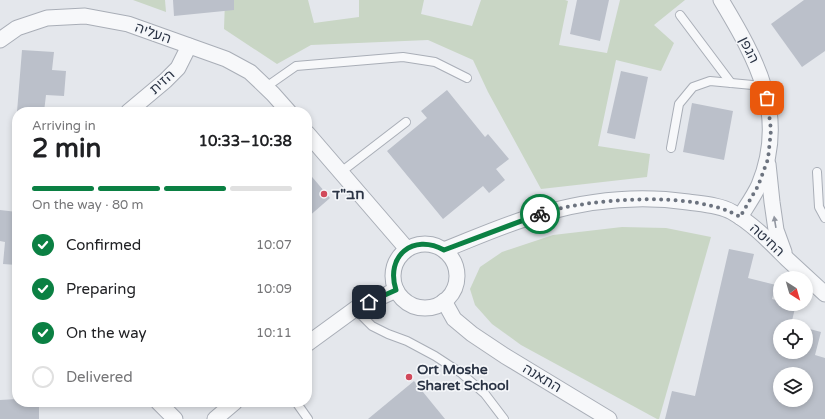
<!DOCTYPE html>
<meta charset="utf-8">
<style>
:root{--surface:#fff;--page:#f2f2f2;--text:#202124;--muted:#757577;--line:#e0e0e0;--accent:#0b8043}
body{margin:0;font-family:"Varela Round",Heebo,sans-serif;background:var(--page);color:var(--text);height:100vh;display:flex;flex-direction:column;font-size:15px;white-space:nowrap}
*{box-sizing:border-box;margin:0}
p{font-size:13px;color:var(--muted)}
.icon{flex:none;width:22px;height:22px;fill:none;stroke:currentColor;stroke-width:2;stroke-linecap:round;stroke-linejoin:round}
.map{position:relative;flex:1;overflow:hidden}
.side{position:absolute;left:12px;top:107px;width:300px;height:300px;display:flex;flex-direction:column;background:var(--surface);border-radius:16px;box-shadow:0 2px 6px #0003}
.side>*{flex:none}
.needle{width:26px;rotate:143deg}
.fabs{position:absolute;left:773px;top:271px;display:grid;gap:8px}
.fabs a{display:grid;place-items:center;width:40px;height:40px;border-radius:50%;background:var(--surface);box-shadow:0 2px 6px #0003;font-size:20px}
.pin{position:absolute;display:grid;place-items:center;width:34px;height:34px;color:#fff;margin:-17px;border-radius:8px;box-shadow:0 2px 6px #0006}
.courier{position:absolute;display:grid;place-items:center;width:40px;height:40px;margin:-20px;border:3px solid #0b8043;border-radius:50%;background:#fff;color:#222;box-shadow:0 1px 5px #0007}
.headline em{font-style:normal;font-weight:700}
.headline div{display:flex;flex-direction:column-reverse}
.headline{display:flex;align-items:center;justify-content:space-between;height:68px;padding:0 20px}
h1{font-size:26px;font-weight:700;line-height:30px}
.bar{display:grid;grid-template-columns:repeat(4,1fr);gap:6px 4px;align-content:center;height:48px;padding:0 20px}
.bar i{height:5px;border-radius:3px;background:var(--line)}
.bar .on{background:var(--accent)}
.bar p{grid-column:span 4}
ol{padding:0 20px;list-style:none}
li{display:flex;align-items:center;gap:12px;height:44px}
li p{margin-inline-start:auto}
li .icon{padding:4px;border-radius:50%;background:var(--accent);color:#fff;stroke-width:4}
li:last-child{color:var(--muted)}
li i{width:22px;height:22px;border:2px solid var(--line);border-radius:50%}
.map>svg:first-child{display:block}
.green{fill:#c9d6c5}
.building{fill:#bbc0ca;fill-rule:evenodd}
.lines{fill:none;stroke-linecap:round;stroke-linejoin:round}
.lane-casing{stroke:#a9aeb7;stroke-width:10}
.street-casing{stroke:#a9aeb7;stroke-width:17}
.lane{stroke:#f7f8fa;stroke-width:8}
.street{stroke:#f7f8fa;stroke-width:15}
.oneway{fill:#9196a0}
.done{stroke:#6c737f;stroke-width:4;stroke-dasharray:0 7.2}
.route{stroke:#0b8043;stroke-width:5}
.poi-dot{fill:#d1495b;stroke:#f4f6f9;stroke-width:1.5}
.labels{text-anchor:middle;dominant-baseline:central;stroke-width:3.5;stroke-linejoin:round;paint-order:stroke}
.street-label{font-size:14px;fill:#2b3445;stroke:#f4f6f9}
.poi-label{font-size:14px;font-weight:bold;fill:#2b3445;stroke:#f4f6f9;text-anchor:start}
</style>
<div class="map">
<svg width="825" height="419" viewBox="0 0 825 419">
<rect width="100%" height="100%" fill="#e4e7ec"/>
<g class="green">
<polygon points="133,0 165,0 166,12"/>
<polygon points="225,0 308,0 314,23 359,17 359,0 424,0 421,14 472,26 481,0 565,0 568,1 559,45 607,53 620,0 685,0 654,25 674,43 661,71 616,60 598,146 650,154 647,177 541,189 488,92 473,60 428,40 311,45 277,64 224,29"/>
<polygon points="622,227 666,228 711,237 659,419 657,419 521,345 492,324 475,305 470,289 480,267 502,252 553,235"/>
</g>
<g class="building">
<polygon points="173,0 234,0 234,10 174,16"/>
<polygon points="577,0 609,0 600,41 570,34"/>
<polygon points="804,0 825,0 825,51 802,67 771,24"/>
<polygon points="22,50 54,52 52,70 66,71 64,96 46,95 44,112 17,112"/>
<polygon points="621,71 648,77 635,139 607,133"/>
<polygon points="447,90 485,137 488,134 509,159 496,169 505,180 489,193 483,186 443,219 387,151 427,118 421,111"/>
<polygon points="692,103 733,111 724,160 683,152"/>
<polygon points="307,171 330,198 307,218"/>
<polygon points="0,210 17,212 17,265 3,264 5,242 0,241"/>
<path d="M729,249L754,254L748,278L776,285L772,299L780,301V304H796L791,325L795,326H780V352H806V328L821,332L815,355L825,358V419H665L672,391L695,396ZM780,374H806V400H780Z"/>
<polygon points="414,381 445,419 368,419"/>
<polygon points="17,399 17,402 39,402 39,419 0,419 0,400"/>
</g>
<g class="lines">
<defs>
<g id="lane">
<polyline points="680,15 731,83"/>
<polyline points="266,87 296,66 403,57 435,62 467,78"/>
<polyline points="671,148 679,104 693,87 710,81 763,86"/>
<polyline points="341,172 406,122"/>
<polyline points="817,172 819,207 825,218"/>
<polyline points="355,309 372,326 388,334 407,341 435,356 461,373 485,394 504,419"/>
<polyline points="296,402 308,419"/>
</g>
<g id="street">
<path d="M721,0C757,60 788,115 759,185C754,196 746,207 740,217"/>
<polyline points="0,40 17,28 47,18 85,16 128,24 226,59 250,72 273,94 289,112"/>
<polyline points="128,112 165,81 178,68 189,46"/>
<polyline points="307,133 407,249"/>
<polyline points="768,164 772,202 776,230 784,252"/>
<circle cx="425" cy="276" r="32"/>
<path d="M444,250C477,237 510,222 544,213C590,200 641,195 688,202C702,204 720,205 732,212C753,224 770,242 787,259C800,271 812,282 825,294"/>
<polyline points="444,301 454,319 472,334 505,356 609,419"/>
<polyline points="307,344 355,309 396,290"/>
<polyline points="158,402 175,419"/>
<polyline points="215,419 235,402"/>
</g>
</defs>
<use href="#lane" class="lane-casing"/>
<use href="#street" class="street-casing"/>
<use href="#lane" class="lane"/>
<use href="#street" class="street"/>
</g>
<defs><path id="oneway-solid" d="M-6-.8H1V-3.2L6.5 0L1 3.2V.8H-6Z"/></defs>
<use class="oneway" href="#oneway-solid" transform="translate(775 222) rotate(-99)"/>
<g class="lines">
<path class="done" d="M540,214C587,198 697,190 740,217L758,186L768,159L771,130L767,98"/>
<path class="route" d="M369,302L396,290C385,256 413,233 444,250L540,214"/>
</g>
<g class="poi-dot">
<circle cx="324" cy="194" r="4"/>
<circle cx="409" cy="377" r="4"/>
</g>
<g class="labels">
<g class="street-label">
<text transform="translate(153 33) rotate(20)">העליה</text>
<text transform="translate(749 50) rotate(64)">הגפן</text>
<text transform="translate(162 82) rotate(-43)">הזית</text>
<text transform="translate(767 240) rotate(43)">החיטה</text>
<text transform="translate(542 378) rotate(31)">התאנה</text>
</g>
<g class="poi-label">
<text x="332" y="194">חב"ד</text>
<text x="417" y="369">Ort Moshe<tspan x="417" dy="16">Sharet School</tspan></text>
</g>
</g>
</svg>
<div class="fabs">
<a><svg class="needle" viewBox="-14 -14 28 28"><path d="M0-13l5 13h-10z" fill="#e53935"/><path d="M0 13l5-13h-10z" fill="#757577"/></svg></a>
<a><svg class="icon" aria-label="locate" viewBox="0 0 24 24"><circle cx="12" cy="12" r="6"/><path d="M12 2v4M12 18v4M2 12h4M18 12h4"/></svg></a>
<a><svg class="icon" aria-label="layers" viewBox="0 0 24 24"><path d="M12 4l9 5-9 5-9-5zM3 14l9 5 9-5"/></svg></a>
</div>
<div class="pin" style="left:767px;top:98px;background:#ea580c"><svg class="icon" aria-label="bag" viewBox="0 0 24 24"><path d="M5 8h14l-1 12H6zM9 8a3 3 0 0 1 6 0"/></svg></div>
<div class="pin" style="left:369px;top:302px;background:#1f2937"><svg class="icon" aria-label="home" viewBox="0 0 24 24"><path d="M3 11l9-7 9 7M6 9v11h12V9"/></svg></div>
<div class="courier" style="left:540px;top:214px"><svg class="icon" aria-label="bike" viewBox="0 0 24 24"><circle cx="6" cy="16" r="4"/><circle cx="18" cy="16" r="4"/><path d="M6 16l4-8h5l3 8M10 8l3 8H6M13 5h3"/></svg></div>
<section class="side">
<div class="headline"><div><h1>2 min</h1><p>Arriving in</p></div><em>10:33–10:38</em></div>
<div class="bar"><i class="on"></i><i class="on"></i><i class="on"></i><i></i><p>On the way · 80 m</p></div>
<ol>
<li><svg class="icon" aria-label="check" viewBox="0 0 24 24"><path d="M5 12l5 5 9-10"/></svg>Confirmed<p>10:07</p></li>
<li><svg class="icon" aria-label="check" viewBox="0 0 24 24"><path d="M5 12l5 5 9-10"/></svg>Preparing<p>10:09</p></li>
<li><svg class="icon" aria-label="check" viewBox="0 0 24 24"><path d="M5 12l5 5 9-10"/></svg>On the way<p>10:11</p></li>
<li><i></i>Delivered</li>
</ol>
</section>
</div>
